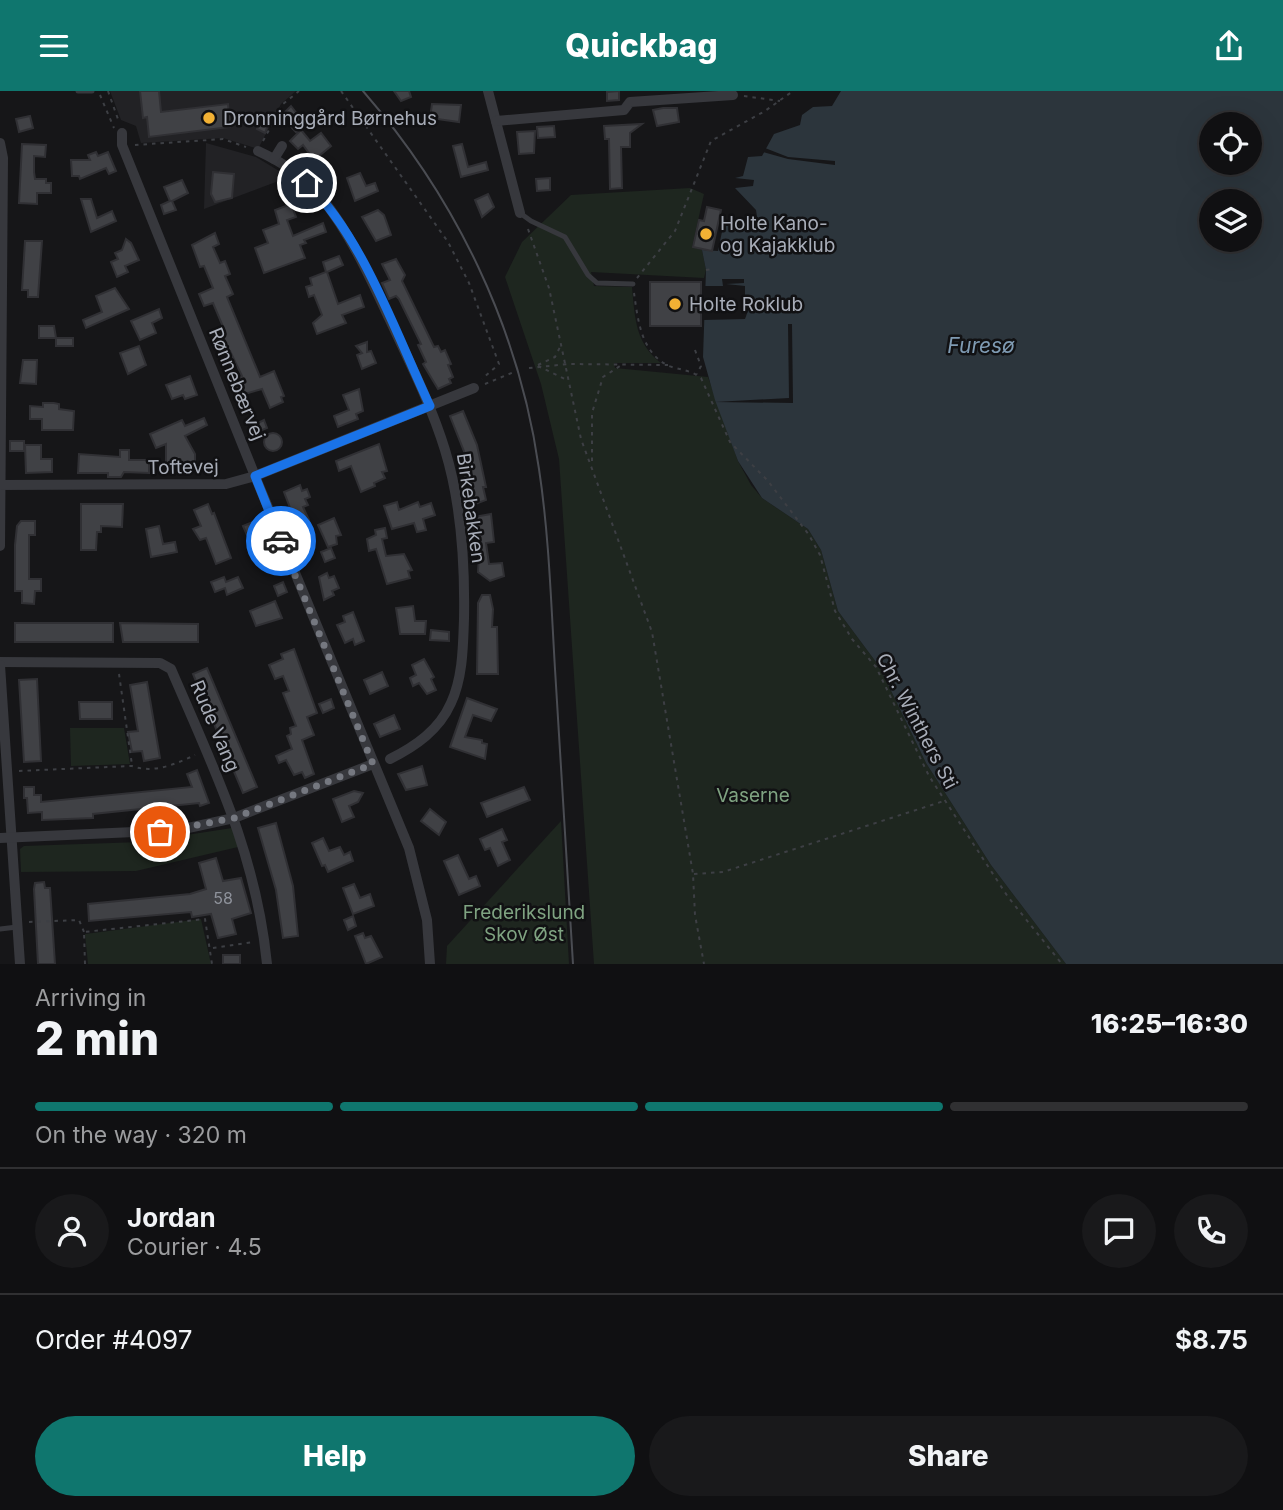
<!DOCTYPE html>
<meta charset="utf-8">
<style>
:root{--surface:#101012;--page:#19191b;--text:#f1f3f6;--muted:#9c9d9f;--line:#303032;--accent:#0f766e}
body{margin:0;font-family:Inter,sans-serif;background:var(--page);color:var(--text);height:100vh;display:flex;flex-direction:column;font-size:26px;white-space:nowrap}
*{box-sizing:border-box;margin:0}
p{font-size:23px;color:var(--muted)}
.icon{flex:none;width:38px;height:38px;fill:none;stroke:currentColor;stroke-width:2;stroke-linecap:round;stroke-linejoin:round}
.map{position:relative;height:873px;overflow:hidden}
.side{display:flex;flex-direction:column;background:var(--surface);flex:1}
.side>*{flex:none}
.tools{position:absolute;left:1199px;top:21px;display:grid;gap:14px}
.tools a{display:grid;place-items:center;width:63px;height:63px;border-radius:50%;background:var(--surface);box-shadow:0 7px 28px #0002,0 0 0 2px var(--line);font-size:35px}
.pin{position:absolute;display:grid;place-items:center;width:60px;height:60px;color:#fff;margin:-30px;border:4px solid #fff;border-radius:50%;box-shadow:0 2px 7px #0007}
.courier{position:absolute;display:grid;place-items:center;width:70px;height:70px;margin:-35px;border:5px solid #1a73e8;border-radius:50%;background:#fff;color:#222;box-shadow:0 2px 9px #0007}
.overview em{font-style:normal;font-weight:800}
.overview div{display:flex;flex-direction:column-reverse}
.overview{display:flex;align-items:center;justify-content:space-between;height:119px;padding:0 35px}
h1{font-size:46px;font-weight:800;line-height:52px}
.bar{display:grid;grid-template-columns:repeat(4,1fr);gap:10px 7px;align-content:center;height:84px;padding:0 35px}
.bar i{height:9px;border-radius:5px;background:var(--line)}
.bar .selected{background:var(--accent)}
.bar p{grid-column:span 4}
.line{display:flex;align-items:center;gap:18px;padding:0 35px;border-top:2px solid var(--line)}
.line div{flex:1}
.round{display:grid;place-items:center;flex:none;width:74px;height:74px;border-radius:37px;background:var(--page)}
.button{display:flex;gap:14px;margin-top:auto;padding:14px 35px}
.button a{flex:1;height:80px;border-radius:42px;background:var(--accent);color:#fff;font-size:28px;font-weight:800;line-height:80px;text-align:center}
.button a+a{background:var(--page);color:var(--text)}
header{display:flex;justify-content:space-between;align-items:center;height:91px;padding:0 35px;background:var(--accent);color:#fff;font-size:32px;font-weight:800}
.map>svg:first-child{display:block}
.built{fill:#222225}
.green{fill:#1e261f}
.water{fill:#2c353c;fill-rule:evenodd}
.pier{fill:#161618}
.building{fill:#404145;stroke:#303034;stroke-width:2}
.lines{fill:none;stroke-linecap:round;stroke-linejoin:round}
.path{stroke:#3d3f44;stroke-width:2;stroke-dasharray:3.5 5;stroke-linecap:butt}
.lane{stroke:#37383d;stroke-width:5}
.street{stroke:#37383d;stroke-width:10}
.tram{stroke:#4a4c52;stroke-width:2}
.done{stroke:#757880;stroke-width:7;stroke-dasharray:0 12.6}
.route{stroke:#1a73e8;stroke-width:9}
.poi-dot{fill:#f2b134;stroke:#111113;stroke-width:2.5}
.labels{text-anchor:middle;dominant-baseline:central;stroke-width:5;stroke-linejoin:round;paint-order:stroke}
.number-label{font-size:16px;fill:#8e929b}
.poi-label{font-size:19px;fill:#a8adb8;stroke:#111113;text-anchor:start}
.street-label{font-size:19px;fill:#a8adb8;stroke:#111113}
.park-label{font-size:19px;fill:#7fa381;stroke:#111113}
.water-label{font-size:21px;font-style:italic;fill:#7f9bb3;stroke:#111113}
</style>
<header><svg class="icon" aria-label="menu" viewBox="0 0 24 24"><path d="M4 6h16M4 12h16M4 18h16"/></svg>Quickbag<svg class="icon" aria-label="share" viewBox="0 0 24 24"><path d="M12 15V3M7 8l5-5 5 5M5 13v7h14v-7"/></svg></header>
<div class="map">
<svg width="1283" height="873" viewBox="0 0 1283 873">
<rect width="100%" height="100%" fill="#161618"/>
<g class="built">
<polygon points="110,0 296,0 281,13 258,58 223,47 141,52 136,35 121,29"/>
<polygon points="206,52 256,66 289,86 204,118"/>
</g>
<g class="green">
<path d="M690,97L704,103L692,156L702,159L706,179L704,187L591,181L594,195L632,196C635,227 635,252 661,272H614L615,277L708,286L738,370L751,394L762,407L808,438L821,459L838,520L879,575L926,672L991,774L1066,873H594L559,368L541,293L505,186L522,151L571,104Z"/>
<polygon points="70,637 124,637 130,673 71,675"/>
<polygon points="561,730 569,873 446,873 447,855"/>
<polygon points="232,737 238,756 136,780 21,781 20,758 24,755 141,751"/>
<polygon points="201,828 211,873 88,873 85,843"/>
</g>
<path class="water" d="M841,0H1283V873H1066L991,774L926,672L879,575L838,520L821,459L808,438L762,407L738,370L715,309L703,266L706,179L702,159L718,160L724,131L750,140L758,132L756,119L735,97L753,95L754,89L735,87L743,85L748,66L762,65L774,43L800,34L802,24L813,16L832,15ZM1211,33H1250V72H1211ZM1211,110H1250V149H1211Z"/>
<g class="pier">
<polygon points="765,57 788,66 835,70 835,74 788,68 763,61"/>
<polygon points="722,188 744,188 744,192 726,193 745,195 745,212 781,213 780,217 749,217 745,228 703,229 703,195 723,195"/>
<polygon points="788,233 792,233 793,312 715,311 789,307"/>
</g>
<g class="building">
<polygon points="140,0 159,0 161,21 228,13 230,36 149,46 147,26 143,27"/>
<polygon points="394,0 409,0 411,6 401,10"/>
<polygon points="619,0 619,9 607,10 607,1"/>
<polygon points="432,13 461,14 459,31 430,27"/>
<polygon points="291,15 305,33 296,41 281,25"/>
<polygon points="663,17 677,17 679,31 657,35 653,19"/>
<polygon points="30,25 33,37 19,41 16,28"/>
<polygon points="261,28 269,31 265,42 257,38"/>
<polygon points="642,33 630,42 630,56 621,56 622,97 610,98 609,48 605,48 604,35"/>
<polygon points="554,35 555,46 538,47 537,36"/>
<polygon points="301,39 310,50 321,42 331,55 314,69 303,54 298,58 290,50"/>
<polygon points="535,40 534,62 519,63 517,41"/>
<polygon points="22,53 46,54 45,66 34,65 34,81 35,88 46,88 46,92 51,92 51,102 37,102 37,113 19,112"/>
<polygon points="462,53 468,76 486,71 488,79 461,86 453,55"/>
<polygon points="96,61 98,65 108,61 116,80 109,83 106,77 80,88 79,85 72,85 71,69 90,69 88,64"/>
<polygon points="213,81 234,83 232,107 215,111 211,103"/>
<polygon points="360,82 366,95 375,92 378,100 355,110 347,87"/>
<polygon points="550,87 550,99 537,100 536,88"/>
<polygon points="182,89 188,102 172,110 176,119 164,123 161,114 170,110 164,96"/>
<polygon points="488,103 494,116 482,126 475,109"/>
<polygon points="81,108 91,108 97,127 112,120 116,130 91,141"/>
<polygon points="291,113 296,126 287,129 293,145 323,132 326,141 304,149 306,152 300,154 305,167 264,182 255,157 268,152 263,139 279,133 275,119"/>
<polygon points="707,116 721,119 712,160 693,156 699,129 704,130"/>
<polygon points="378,119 384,124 391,144 376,150 362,126"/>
<polygon points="215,142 219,153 213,156 220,172 225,170 230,183 225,185 233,203 227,206 260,286 274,280 284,305 281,306 283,311 270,317 262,298 241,304 234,289 242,285 230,260 225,262 216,242 224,238 213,212 204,215 199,203 213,197 204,175 200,176 192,154"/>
<polygon points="126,148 131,152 139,169 125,175 128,181 117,186 111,171 118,168 115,162 122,159"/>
<polygon points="25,150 42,150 38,206 28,206 28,199 22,199"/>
<polygon points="339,165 343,174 327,181 338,213 360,204 364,216 342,224 346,232 317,243 313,232 322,224 314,204 309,206 306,196 312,194 310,187 326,181 323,171"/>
<polygon points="396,168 405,184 402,190 434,256 438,255 441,261 445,259 451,273 448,274 453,286 449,288 451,292 438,298 423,273 426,271 418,254 421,253 399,208 396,205 389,208 382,192 390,189 382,173"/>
<rect x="650" y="191" width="51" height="44"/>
<polygon points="115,197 129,218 86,237 83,229 102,221 96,205"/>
<polygon points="159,218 162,227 152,232 156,242 140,249 131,230"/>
<polygon points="39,235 54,235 56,247 73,247 73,255 56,255 56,247 39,247"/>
<polygon points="367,251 367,261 371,260 376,272 362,278 357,264 362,262 356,255"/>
<polygon points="139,255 146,274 128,283 120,262"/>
<polygon points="23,269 37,269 36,293 20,292"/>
<polygon points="190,285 197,304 185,308 183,304 172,308 166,294"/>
<polygon points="359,298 363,320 356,323 358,328 338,336 334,325 349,319 343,304"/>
<polygon points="43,312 54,312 59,313 59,318 74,320 73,339 42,339 42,328 30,328 30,315 43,316"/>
<polygon points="463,320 477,354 486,396 483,396 486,409 473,414 459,365 465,363 450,325"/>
<polygon points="204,327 207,334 185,345 195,363 195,377 185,377 179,382 166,379 166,353 156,357 150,343 182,329 185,335"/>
<polygon points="264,329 267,337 255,342 252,335"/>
<circle cx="273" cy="351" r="9"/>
<rect x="10" y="350" width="14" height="10"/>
<polygon points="379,353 387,380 382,381 385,387 374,392 375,395 361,401 351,375 339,380 336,370"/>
<polygon points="25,354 41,354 41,368 52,368 52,381 26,382"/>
<polygon points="120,359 129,359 129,369 149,369 149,382 124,381 121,386 108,386 108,382 78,382 79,363 120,366"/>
<polygon points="300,394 302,400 307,398 310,406 305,408 308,414 303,416 309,429 297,435 284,401"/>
<polygon points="397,411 399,419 418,411 420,416 431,412 435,424 423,428 426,439 417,441 414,432 392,438 384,415"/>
<polygon points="81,413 123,413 122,436 101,435 101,441 97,441 96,459 81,459"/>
<polygon points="208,413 212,423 214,422 231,467 216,473 206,447 200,449 193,438 201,435 194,419"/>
<polygon points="491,423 494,451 486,452 489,473 502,472 504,485 490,490 478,481 479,464 473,435 474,426"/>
<polygon points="334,427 341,444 336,445 337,453 328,456 318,434"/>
<polygon points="21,430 35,430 35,444 29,444 29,488 41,488 41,500 35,500 34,513 22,512 22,500 15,500 15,454 17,435"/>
<polygon points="255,430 259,440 247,444 243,435"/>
<polygon points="159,435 163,453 175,451 177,461 151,466 146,438"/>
<polygon points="385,437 387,447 382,448 386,465 404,463 412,479 408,480 410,487 387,493 376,458 369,460 367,448 376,444 375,439"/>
<polygon points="331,457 335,467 325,471 321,461"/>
<polygon points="327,482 329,487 334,485 339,497 332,500 334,504 324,509 319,486"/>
<polygon points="224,486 226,491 238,486 243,497 227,504 225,497 215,501 211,491"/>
<polygon points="283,491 287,501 278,505 274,495"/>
<polygon points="482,504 490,504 493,518 492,536 497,536 498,583 477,583 478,512"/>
<polygon points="275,510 282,527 256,535 250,520"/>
<polygon points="413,515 415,530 426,530 425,543 400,543 396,517"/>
<polygon points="353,521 364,550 355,554 353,548 345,552 337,534 345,531 343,525"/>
<rect x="15" y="532" width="98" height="19"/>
<polygon points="120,532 198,533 198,551 123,551"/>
<polygon points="431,539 449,541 449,550 430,549"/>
<polygon points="294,558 317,622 307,626 314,644 302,649 314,683 305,687 302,681 294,684 286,669 279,672 276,665 292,658 287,645 291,643 290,637 296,635 283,602 289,600 283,585 275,588 269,574 283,568 281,563"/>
<polygon points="424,568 434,586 431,588 436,599 427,603 419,592 413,595 410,587 416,584 412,574"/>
<polygon points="207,577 257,696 243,702 193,583"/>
<polygon points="382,581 388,595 370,603 364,589"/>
<polygon points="37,588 41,670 24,671 19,589"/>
<polygon points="147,591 160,667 144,670 142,660 132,661 128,641 138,640 130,594"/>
<polygon points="467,607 497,618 491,630 473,624 465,646 482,649 482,652 487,653 485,668 450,656"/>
<polygon points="331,608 334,617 323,622 319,613"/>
<polygon points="79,611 112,611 112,628 80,628"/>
<polygon points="394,624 400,638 380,646 374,633"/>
<polygon points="422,675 427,694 406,699 398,683"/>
<polygon points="197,679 209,712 200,715 199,712 93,723 93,727 42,729 42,721 28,722 27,707 24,707 24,696 34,696 34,704 41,704 41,711 192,696 187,683"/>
<polygon points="524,696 530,709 487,726 481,712"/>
<polygon points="354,700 363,702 358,711 349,715 354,726 342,731 333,708"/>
<polygon points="430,718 446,731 439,744 421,730"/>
<polygon points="276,732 293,795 298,845 283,847 276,799 258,737"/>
<polygon points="502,738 507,749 502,751 510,769 498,775 490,757 485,759 480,748"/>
<polygon points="323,747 329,760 340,756 344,764 350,761 353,770 328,781 325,774 322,775 312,752"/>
<polygon points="458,764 469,788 476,785 480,795 459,804 444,770"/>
<polygon points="216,767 223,790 241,787 251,822 232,828 236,843 218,847 211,823 192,826 191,821 89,830 88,813 190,803 206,798 199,772"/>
<polygon points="44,791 45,797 50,797 55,873 38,873 34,798 35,792"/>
<polygon points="354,793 360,807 370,803 374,815 353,823 343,797"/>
<polygon points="353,825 356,835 348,839 344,829"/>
<polygon points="363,842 365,847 371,845 382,866 366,873 355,845"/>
<rect x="223" y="864" width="17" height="9"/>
</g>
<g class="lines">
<g class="path">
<polyline points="108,0 119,31"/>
<polyline points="341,0 448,151 469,192 499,273 482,288"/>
<polyline points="100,4 114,37"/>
<polyline points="744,5 780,10"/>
<polyline points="263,50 283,13 299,0"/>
<polyline points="135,54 223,48 246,56"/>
<polyline points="528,138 549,197 581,348 652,541 693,783 695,824 704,873"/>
<polyline points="706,179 712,178"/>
<polyline points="637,187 675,140 711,50 765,20 793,0"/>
<path d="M634,202C638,229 641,262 669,275C680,279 691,279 701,287L730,351L768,390L809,444L820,464L835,520L852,548L876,576L929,685L1008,806L1062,873"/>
<polyline points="695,259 701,275 697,283"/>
<polyline points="538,274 555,266 561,254"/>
<polyline points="538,275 567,289"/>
<polyline points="529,277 568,273 668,274"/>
<polyline points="485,293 514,281"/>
<polyline points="592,370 592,322 603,286 620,275"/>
<polyline points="119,583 132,674"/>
<path d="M19,680L132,675C153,683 176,673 195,664"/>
<polyline points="694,783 723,781 944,710"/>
<polyline points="29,831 79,829 84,841"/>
<polyline points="213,857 253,851"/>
<polyline points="85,873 84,841 205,828 212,873"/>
</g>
<g class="lane">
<polyline points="78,0 92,0"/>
<polyline points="520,122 531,130 565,146 588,184 597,192 633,193"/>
<polyline points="0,838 17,836"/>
</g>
<g class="street">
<polyline points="488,0 520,122"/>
<polyline points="496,30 624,19 630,11 733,4"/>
<polyline points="122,42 122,54 255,385 409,757 427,829 430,873"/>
<polyline points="0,52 3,67 0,455"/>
<path d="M258,60C282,71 304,85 321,106C350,142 370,186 389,227C409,270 431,313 445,359C461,411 465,473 464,528C463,555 463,586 451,612C439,639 416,655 390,668"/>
<polyline points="274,68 282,55"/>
<polyline points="0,394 226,393 255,385 474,297"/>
<path d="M0,571L160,572L171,578C214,678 256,762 267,873"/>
<polyline points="0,574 20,873"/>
<polyline points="0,747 179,739 234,727 373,673"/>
</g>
<path class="tram" d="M363,0C456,107 519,237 539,378C549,444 551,511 555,578C561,676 567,775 573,873"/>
</g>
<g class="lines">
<polyline class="done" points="160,741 234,727 373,673 281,450"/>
<path class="route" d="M281,450L255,385L430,315C396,243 364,148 307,92"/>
</g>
<g class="poi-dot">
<circle cx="209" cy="27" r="7"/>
<circle cx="706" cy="143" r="7"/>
<circle cx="675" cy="213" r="7"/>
</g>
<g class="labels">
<g class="number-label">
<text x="223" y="807">58</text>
</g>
<g class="poi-label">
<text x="223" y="27">Dronninggård Børnehus</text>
<text x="720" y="132">Holte Kano-<tspan x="720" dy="22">og Kajakklub</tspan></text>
<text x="689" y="213">Holte Roklub</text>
</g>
<g class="street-label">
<text transform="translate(237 293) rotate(68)">Rønnebærvej</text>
<text transform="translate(183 376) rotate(-1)">Toftevej</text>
<text transform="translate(471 417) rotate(82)">Birkebakken</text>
<text transform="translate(917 630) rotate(62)">Chr. Winthers Sti</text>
<text transform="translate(215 635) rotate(67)">Rude Vang</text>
</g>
<g class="park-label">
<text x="753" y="704">Vaserne</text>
<text x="524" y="821">Frederikslund<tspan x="524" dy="22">Skov Øst</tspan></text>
</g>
<g class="water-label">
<text x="981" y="254">Furesø</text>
</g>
</g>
</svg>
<div class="tools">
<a><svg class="icon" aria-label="locate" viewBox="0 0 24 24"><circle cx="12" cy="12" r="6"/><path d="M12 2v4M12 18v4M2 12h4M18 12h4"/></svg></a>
<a><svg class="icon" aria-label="layers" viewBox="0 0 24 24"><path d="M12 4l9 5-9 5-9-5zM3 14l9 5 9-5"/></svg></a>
</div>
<div class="pin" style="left:160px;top:741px;background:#ea580c"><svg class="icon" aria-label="bag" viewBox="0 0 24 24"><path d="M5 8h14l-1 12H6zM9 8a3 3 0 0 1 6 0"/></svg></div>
<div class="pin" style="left:307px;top:92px;background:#1f2937"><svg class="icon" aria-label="home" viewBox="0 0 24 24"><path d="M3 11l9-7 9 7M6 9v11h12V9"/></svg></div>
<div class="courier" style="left:281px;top:450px"><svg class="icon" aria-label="car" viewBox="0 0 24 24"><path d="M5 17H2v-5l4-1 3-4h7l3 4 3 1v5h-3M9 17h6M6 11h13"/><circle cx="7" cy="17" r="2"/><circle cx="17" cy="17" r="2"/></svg></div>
</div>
<section class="side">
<div class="overview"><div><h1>2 min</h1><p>Arriving in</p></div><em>16:25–16:30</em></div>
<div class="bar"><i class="selected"></i><i class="selected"></i><i class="selected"></i><i></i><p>On the way · 320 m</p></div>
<div class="line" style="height:126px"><a class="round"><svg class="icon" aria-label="person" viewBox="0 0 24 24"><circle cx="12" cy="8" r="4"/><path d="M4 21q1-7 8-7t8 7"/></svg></a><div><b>Jordan</b><p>Courier · 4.5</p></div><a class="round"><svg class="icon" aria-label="chat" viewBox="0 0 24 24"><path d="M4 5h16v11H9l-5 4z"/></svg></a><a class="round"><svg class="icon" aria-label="phone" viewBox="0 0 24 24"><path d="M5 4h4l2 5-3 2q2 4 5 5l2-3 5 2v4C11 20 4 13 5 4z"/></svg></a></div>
<div class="line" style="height:91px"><div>Order #4097</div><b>$8.75</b></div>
<div class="button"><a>Help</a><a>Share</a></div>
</section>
